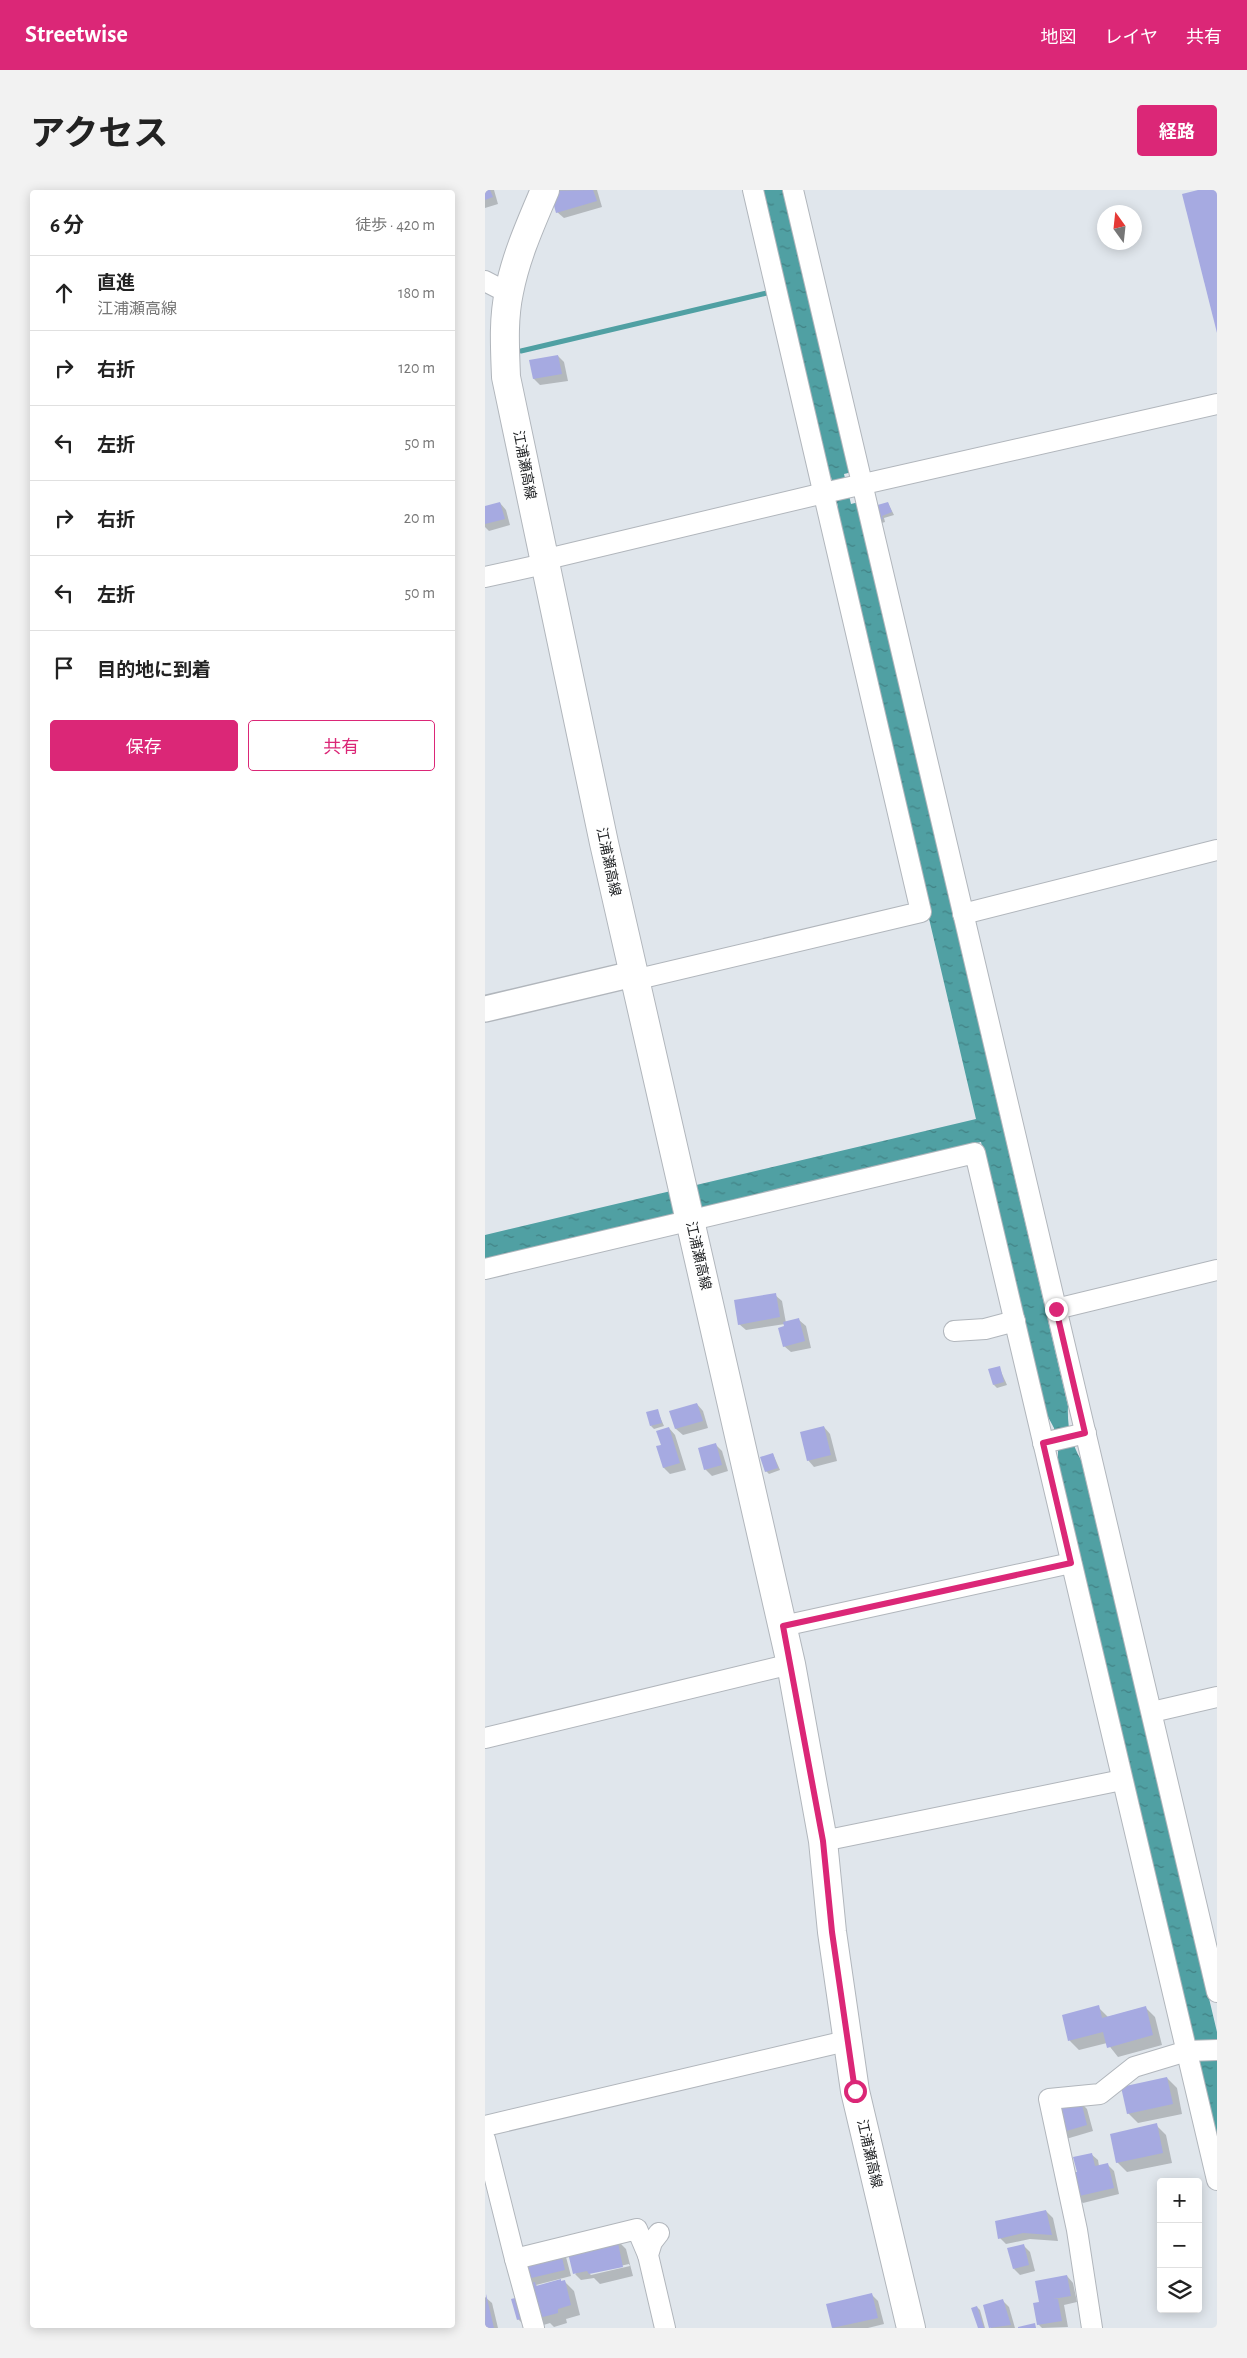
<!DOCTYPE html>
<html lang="ja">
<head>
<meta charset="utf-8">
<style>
  body { margin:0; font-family:"Alegreya Sans","Noto Sans JP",sans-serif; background:#f2f2f2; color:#222 }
  .controls { position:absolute; right:15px; bottom:15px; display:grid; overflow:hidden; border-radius:5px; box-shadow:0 2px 12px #0003 }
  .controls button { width:45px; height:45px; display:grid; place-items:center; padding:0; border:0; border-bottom:1px solid #e0e0e0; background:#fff; color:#222; font:25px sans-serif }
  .compass { position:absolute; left:612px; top:15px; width:45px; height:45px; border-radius:50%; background:#fff; box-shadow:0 2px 12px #0003; rotate:345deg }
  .stop { position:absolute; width:15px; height:15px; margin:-11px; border:4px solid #db2777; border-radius:50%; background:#fff }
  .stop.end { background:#db2777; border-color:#fff; box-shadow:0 1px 5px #0008 }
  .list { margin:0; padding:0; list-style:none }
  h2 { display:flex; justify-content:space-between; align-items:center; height:65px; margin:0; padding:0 20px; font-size:21px }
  h2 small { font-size:16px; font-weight:400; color:#767676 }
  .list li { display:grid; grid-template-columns:32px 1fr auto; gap:15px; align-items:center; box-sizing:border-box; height:75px; padding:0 20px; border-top:1px solid #e0e0e0 }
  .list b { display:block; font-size:19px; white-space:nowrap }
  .list p { margin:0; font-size:16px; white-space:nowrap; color:#767676 }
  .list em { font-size:16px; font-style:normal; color:#767676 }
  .actions { display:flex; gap:10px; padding:15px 20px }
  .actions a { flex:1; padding:11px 0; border:1px solid #db2777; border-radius:5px; text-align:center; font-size:18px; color:#db2777 }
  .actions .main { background:#db2777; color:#fff }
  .icon { flex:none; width:28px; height:28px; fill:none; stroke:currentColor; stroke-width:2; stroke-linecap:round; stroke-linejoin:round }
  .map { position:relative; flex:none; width:732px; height:2138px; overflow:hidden; border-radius:5px }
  header { display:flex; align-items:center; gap:30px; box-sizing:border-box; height:70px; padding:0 25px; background:#db2777; color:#fff }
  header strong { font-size:24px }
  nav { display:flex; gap:28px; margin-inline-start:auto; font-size:18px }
  .intro { display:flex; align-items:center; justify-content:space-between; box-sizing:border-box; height:120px; padding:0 30px }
  h1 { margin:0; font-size:35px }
  .button { padding:12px 22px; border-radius:5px; background:#db2777; color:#fff; font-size:18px; font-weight:700 }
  main { display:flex; gap:30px; padding:0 30px }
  aside { flex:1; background:#fff; border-radius:5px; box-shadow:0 2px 12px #0003 }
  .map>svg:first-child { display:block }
</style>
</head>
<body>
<header>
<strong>Streetwise</strong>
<nav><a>地図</a><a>レイヤ</a><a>共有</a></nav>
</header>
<div class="intro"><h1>アクセス</h1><a class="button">経路</a></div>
<main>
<aside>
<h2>6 分<small>徒歩 · 420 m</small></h2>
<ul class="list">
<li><svg class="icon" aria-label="ahead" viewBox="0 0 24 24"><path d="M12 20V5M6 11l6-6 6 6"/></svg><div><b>直進</b><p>江浦瀬高線</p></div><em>180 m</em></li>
<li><svg class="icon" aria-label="right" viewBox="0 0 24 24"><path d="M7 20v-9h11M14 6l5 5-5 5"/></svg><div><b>右折</b></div><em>120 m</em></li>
<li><svg class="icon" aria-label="left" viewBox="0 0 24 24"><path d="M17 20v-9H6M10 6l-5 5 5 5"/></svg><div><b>左折</b></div><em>50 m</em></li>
<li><svg class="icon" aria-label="right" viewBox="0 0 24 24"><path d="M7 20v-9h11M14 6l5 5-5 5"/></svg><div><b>右折</b></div><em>20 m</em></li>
<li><svg class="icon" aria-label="left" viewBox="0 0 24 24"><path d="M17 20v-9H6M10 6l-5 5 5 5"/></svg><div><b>左折</b></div><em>50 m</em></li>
<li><svg class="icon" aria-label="arrive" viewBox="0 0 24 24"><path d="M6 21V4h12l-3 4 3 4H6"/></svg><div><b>目的地に到着</b></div></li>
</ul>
<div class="actions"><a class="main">保存</a><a>共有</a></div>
</aside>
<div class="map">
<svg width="732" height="2138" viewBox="0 0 732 2138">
  <defs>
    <pattern id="water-ripples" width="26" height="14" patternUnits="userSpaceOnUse" patternTransform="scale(1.25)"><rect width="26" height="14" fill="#50a0a3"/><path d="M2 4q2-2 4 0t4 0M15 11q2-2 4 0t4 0" fill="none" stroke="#428285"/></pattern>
  </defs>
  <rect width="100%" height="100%" fill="#e0e6ec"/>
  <path fill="url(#water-ripples)" d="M275 0H299L367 282 359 284 366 314 374 312 373 318 583 1216C582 1237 586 1252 596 1270L732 1842V1948L573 1277V1257L569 1238 561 1223 496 952 0 1070V1045L491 929 348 319 353 317 346 287 341 288Z"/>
  <g fill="#0003" fill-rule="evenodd">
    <path d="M0 0H9L13 14 0 18Z"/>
    <path d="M71 0H112L117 17 79 28 72 22Z"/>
    <path d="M73 166 79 172 83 191 55 195 49 189 46 171Z"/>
    <path d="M15 313 21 320 25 335 4 341 0 337V317Z"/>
    <path d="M403 313 409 325 399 328 400 332 390 335Z"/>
    <path d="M290 1105 297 1111 301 1133 314 1130 321 1136 326 1158 306 1162 299 1156 300 1134 261 1140 254 1134Z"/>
    <path d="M514 1177 522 1195 512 1198 509 1195Z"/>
    <path d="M212 1214 218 1221 223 1238 198 1245 191 1239 186 1222Z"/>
    <path d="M172 1220 179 1236 169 1239 166 1236Z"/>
    <path d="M339 1237 345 1244 352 1271 329 1277 323 1270Z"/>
    <path d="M184 1238 190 1245 201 1280 185 1284 179 1278 173 1257 177 1255Z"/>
    <path d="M231 1255 237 1261 243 1281 227 1286 220 1279Z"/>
    <path d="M288 1264 295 1280 284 1284 281 1281Z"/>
    <path d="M613 1817 623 1827 660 1817 670 1827 677 1855 633 1867 622 1853 594 1860 585 1851 578 1826Z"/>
    <path d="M682 1888 692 1898 697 1924 653 1933 643 1923Z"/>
    <path d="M595 1912 602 1919 608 1941 571 1952Z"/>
    <path d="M671 1935 681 1945 687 1973 642 1982 632 1972Z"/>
    <path d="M606 1964 613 1970 614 1976 622 1974 629 1981 634 2004 598 2013 591 2007 593 1984Z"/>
    <path d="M561 2021 568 2028 573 2051 545 2049 521 2054 515 2048Z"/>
    <path d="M131 2049 141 2059 148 2086 115 2094 109 2088 96 2090 90 2084ZM144 2074 145 2076 106 2085 104 2083Z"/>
    <path d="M539 2056 545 2062 550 2081 535 2085 529 2079Z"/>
    <path d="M75 2061 81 2067 86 2086 51 2095 55 2098 79 2091 89 2101 95 2125 81 2129 82 2133 69 2137 65 2133 49 2138H38L41 2137 33 2129 49 2094 44 2089Z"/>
    <path d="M582 2086 588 2093 592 2112 579 2115 583 2137 557 2138 553 2134 556 2113Z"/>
    <path d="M386 2104 393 2111 399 2134 383 2138H348L343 2115Z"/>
    <path d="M0 2107 7 2113 13 2138H0Z"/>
    <path d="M517 2110 524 2117 530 2138H506L499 2116Z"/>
    <path d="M492 2117 495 2120 500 2138H494Z"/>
  </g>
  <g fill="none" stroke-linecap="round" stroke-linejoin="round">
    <path stroke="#50a0a3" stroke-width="5" d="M36 161 286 102"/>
  </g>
  <g fill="#a6aae1">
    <path d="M0 0H5L8 7 0 10Z"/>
    <path d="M108 0 112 11 71 23 65 1Z"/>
    <path d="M713 0H732V143L697 4Z"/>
    <path d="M73 165 77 184 48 189 44 170Z"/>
    <path d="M15 312 20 329 0 334V316Z"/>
    <path d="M403 312 407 322 397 326 398 329 386 333 382 318Z"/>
    <path d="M291 1103 295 1127 253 1135 249 1110Z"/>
    <path d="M314 1128 320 1151 298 1157 293 1138 299 1136 298 1132Z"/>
    <path d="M515 1176 519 1192 508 1195 503 1179Z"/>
    <path d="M212 1213 218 1231 190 1239 184 1221Z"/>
    <path d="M173 1219 177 1233 165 1236 161 1222Z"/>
    <path d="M339 1236 346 1265 322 1271 315 1242Z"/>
    <path d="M184 1237 195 1273 178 1278 171 1256 176 1255 171 1241Z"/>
    <path d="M231 1253 237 1275 219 1280 213 1258Z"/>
    <path d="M288 1263 293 1278 280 1282 275 1267Z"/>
    <path d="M614 1815 617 1828 661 1816 668 1845 622 1858 618 1842 583 1851 577 1825Z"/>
    <path d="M682 1887 688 1914 642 1924 636 1897Z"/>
    <path d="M596 1911 602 1935 564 1946 557 1922Z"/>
    <path d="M672 1933 678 1963 631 1973 625 1944Z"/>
    <path d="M607 1963 610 1976 623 1973 629 1998 590 2007 584 1982H592L588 1967Z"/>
    <path d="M561 2020 567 2045 538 2043 513 2049 510 2031Z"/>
    <path d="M132 2048 138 2077 104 2084 102 2081 88 2084 82 2059Z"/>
    <path d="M539 2054 544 2075 528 2079 522 2058Z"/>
    <path d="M75 2059 80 2080 42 2089 37 2069Z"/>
    <path d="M582 2085 586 2106 568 2109H573L577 2131 552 2135 548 2113 554 2112 550 2091Z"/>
    <path d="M76 2089V2091L80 2090 86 2115 73 2119V2123L58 2127H53L52 2124 32 2130 26 2109 34 2107 35 2096 50 2092 51 2096Z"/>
    <path d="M387 2103 393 2128 347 2138 341 2114Z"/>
    <path d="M1 2104 9 2138H0Z"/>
    <path d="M518 2109 526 2135 504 2138 498 2115Z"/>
    <path d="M492 2116 499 2138H493L486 2118Z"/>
    <path d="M550 2133 551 2138H533V2137Z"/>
  </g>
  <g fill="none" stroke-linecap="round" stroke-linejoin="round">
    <g stroke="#b1b6bc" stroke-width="22">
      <g id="minor">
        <path d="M308 0 732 1802"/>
        <path d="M0 91 23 103"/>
        <path d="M58 370 339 303 732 214"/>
        <path d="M0 387 59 374"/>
        <path d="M478 724 732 660"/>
        <path d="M149 790 436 722 268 0"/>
        <path d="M0 1079 490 963 732 1990"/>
        <path d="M571 1119 732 1080"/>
        <path d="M469 1141 500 1139 530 1131"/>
        <path d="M558 1253 601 1243"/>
        <path d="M298 1436 586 1373"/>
        <path d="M667 1522 732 1507"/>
        <path d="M0 1548 306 1474"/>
        <path d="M338 1651 637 1590"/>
        <path d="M0 1936 361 1851"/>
        <path d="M0 1949 30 2069 152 2039 163 2065"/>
        <path d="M174 2043 167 2052 163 2065 180 2138"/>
        <path d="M30 2069 49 2138"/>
        <path d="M607 2138 592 2040 564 1909 615 1904 649 1877 702 1861 732 1860"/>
      </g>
    </g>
    <g stroke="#b1b6bc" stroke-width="28">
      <path id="tertiary" d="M0 819 148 784"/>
    </g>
    <g stroke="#b1b6bc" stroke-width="30">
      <path id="secondary" d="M60 0C46 33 31 66 24 102 18 130 20 159 21 187L119 653 306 1474 338 1651 347 1742 370 1901 426 2138"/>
    </g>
    <use href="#minor" stroke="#fff" stroke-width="20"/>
    <use href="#tertiary" stroke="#fff" stroke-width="25"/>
    <use href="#secondary" stroke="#fff" stroke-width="28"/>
  </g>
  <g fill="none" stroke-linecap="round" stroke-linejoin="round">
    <path stroke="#db2777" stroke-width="6" d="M370 1901 347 1742 338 1651 298 1436 586 1373 558 1253 600 1243 571 1119"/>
  </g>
  <g text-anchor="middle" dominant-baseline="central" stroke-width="5" stroke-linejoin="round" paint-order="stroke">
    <g font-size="14" fill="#222426" stroke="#fff">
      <text transform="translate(39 275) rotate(79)">江浦瀬高線</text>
      <text transform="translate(123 672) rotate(78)">江浦瀬高線</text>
      <text transform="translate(213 1066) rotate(77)">江浦瀬高線</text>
      <text transform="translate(384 1964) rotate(77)">江浦瀬高線</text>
    </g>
  </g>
</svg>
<div class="controls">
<button>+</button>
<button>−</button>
<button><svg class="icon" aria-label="layers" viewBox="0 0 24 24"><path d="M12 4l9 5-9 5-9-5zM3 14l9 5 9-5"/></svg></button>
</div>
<svg class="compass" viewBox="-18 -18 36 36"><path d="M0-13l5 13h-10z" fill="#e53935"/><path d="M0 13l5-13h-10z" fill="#767676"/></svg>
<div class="stop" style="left:370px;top:1901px"></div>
<div class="stop end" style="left:571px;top:1119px"></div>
</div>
</main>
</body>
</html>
